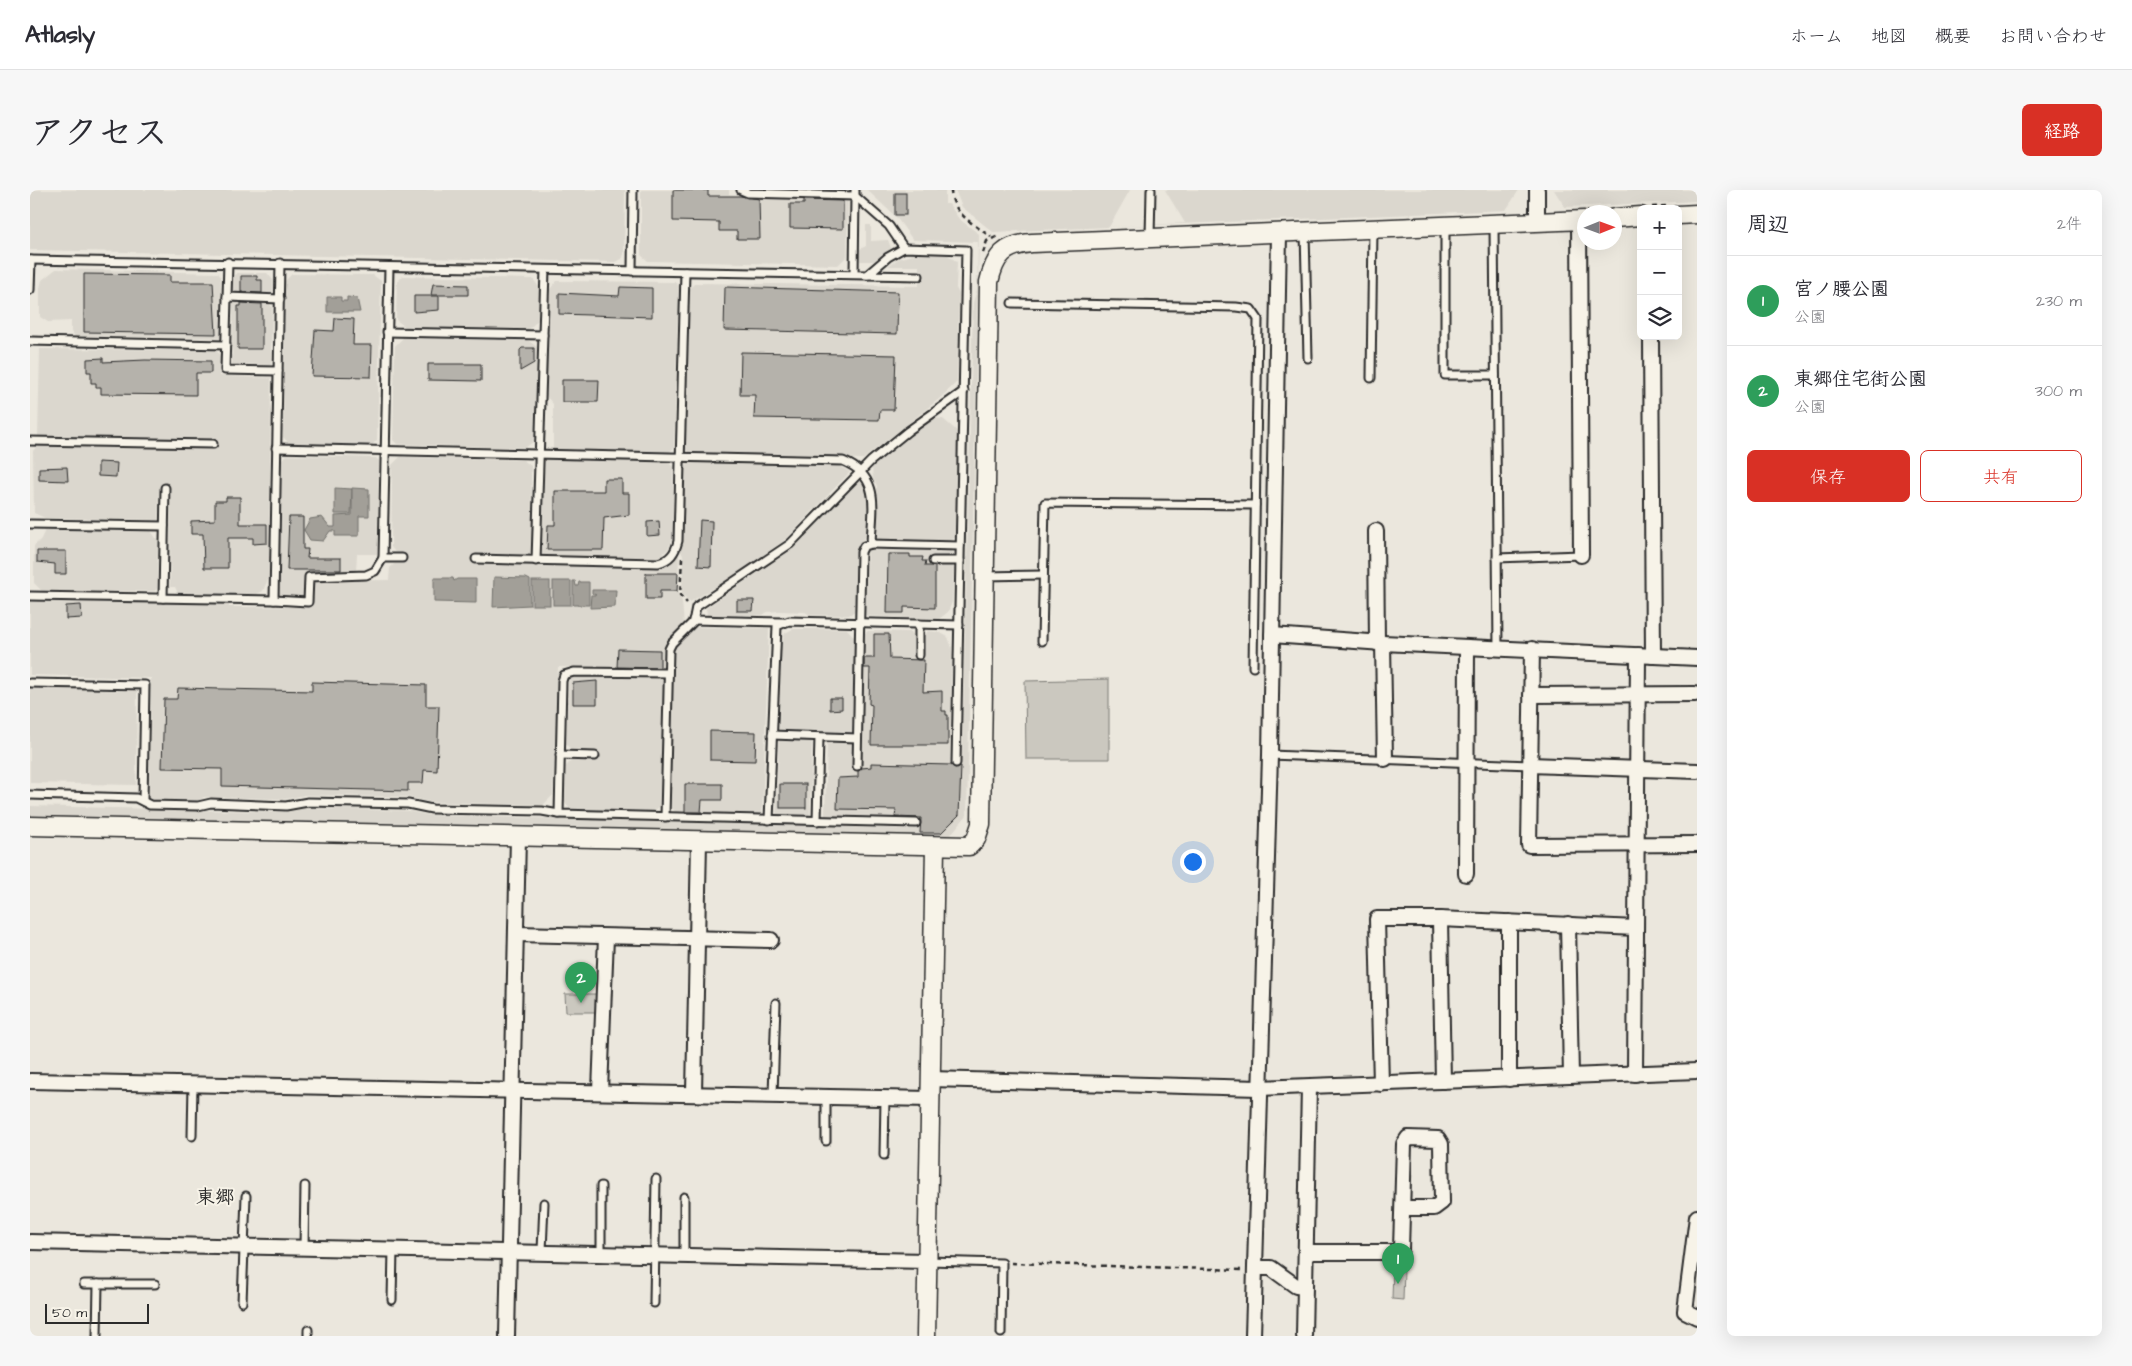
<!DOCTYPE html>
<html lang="ja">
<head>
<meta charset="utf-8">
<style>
  body { margin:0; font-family:"Architects Daughter","Klee One",sans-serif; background:#f7f7f7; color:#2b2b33 }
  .controls { position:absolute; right:15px; top:15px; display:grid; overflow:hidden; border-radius:8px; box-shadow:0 5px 20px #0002 }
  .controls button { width:45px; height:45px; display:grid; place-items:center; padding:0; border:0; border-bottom:1px solid #e1e1e2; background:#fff; color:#2b2b33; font:25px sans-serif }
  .compass { position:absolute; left:1547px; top:15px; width:45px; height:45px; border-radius:50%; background:#fff; box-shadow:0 5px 20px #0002; rotate:89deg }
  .scale { position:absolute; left:15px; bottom:12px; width:104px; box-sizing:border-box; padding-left:5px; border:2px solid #2b2b2b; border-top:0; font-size:14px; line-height:18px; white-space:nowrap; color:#2b2b2b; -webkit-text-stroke:4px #f7f3e8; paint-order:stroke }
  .you { position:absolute; left:1162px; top:671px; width:18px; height:18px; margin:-12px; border:4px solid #fff; border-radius:50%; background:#1a73e8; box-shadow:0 0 0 8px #1a73e833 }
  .badge { display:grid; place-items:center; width:32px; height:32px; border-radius:50%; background:#d93025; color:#fff; font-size:16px; font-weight:700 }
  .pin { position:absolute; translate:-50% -41px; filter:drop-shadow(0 1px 2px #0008) }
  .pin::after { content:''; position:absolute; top:26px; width:18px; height:15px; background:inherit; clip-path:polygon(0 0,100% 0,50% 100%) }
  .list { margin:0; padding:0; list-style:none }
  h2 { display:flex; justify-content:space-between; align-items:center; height:65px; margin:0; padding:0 20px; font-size:21px }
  h2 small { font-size:16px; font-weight:400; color:#7c7c81 }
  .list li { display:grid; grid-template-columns:32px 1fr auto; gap:15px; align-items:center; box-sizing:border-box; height:90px; padding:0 20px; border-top:1px solid #e1e1e2 }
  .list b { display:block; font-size:19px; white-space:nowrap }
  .list p { margin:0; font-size:16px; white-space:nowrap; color:#7c7c81 }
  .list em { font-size:16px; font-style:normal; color:#7c7c81 }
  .actions { display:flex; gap:10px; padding:15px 20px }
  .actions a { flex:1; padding:11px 0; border:1px solid #d93025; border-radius:8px; text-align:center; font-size:18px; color:#d93025 }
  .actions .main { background:#d93025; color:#fff }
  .icon { flex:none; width:28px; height:28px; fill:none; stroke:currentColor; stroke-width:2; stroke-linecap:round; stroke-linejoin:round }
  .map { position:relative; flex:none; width:1667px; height:1146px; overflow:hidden; border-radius:8px }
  header { display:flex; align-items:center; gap:30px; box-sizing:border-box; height:70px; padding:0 25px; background:#fff; border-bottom:1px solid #e1e1e2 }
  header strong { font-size:24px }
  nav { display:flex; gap:28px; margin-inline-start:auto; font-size:18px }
  .intro { display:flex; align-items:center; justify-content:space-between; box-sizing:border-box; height:120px; padding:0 30px }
  h1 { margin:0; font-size:35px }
  .button { padding:12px 22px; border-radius:8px; background:#d93025; color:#fff; font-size:18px; font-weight:700 }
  main { display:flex; gap:30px; padding:0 30px }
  aside { flex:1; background:#fff; border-radius:8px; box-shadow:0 5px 20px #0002 }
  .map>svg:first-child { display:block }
</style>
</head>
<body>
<header>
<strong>Atlasly</strong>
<nav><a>ホーム</a><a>地図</a><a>概要</a><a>お問い合わせ</a></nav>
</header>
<div class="intro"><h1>アクセス</h1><a class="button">経路</a></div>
<main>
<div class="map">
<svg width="1667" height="1146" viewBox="0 0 1667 1146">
  <rect width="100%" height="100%" fill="#ebe7dd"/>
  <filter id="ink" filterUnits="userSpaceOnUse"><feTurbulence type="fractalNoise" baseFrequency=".02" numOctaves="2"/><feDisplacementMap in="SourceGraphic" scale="10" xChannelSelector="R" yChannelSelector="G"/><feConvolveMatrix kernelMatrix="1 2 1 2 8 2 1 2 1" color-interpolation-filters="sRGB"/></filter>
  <g filter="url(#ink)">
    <g fill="#dbd7ce">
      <path d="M0 0H595L594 64 592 69 585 72 0 60Z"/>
      <path d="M611 0H699V4L729 7 817 9 818 11 817 66 808 75 618 71 611 65Z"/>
      <path d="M837 0H915V14H919L929 29 949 44 937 625 916 650 0 630V616L257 622 277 618 378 621 398 625 888 639 889 631 795 628 797 552H822V575L831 576 834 444 838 441 881 442 886 448H892L898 441 909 442 918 447 922 458 920 573H932L943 113 947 99 948 52 883 50 866 27Z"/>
      <path d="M925 0H1100L1079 37 1155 33 1135 0H1489L1476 20 963 42 932 17Z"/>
      <path d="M1524 0H1667V11L1535 17Z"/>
      <path d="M836 35H841V51L858 50 861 58 844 71H830V59L836 56Z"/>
      <path d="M886 64 918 65 927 72 926 98 929 104 927 192 909 209 833 269 661 264 655 259 660 98 665 93 889 96V76H858L868 69Z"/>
      <path d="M26 79 188 83 191 87 190 148 45 146 41 142V131L18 132 10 127V98L12 90Z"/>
      <path d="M207 83H237L243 90V103H203V86Z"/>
      <path d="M262 84 343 85 351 91 347 250 342 255 259 253 253 247 255 91Z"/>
      <path d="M373 86 503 89 509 97 508 130 498 140 377 138 366 130 367 92Z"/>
      <path d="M527 91 645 92 649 96 644 258 639 262 523 260V214L516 206V191L520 99Z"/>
      <path d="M203 113 239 114 242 117 241 175 202 174Z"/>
      <path d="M374 147 496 149 507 157 504 251 495 258 367 254 363 250 365 156Z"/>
      <path d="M10 159 186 160 190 165V186L241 188 239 387 233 401 227 404 148 403 145 397H140L141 299 129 298 128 330 15 328 4 323 3 261 8 255 183 258V250L8 247Z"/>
      <path d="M903 228 913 229 927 241 925 347 920 352 848 350 846 345 847 296 843 288 842 277Z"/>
      <path d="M257 265 346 268 349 271 347 364H327L326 382 275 383 274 408H249L251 270Z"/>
      <path d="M370 267 493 270 501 276 503 367 446 365V374L630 377 639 375 649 365 648 406 652 411 654 435 636 451 635 479 528 477 523 605 513 615 399 612 378 607 275 605 256 609 174 607 168 611 119 610 121 488 0 485V410L199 414V417H282L283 391 359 390 360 378 364 374H372V363L365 362 361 357 362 275Z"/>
      <path d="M515 269 638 272 643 277V348L638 359 627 369 510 367Z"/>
      <path d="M659 272 808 276 820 282 756 349 703 386 660 412 652 404 653 366 650 359 653 355 654 277Z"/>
      <path d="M829 290 837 298V344L827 357 825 421 819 425H780L775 422 749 421 737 422 733 425H677L676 418 763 359Z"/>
      <path d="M15 340 121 341 128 351 127 398 125 401H12L4 393V356L11 349Z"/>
      <path d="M838 359H919L924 364 921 368 924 379 922 412 918 422 909 429 837 426 835 423Z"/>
      <path d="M666 437 739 438 732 626 646 623 639 614 644 455Z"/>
      <path d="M763 439H817L825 448 822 544 749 542 751 455 755 443Z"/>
      <path d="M545 486 629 487 635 493 631 615 624 621 542 620 535 613 536 576 542 570H564V562L542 561 536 554 539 491Z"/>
      <path d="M0 498 107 501 106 595 0 593Z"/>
      <path d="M749 550H782L780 626H746Z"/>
    </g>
    <g fill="#cbc8bf" stroke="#7b7a75">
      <path d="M1079 489V569H996L995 491Z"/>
      <path d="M535 804H566V822H536Z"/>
      <path d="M1363 1078 1374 1079 1373 1110 1362 1109Z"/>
    </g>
    <g fill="#a29f98" stroke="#72716c">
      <path d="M297 107H311V111H317V107L327 108 330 122H297Z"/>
      <path d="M305 298 322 299 321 324H305Z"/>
      <path d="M322 298 339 299V326H329V346H305V341H300L293 351 280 350 274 340 280 329 292 327 300 337H305V326L322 325Z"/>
      <path d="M464 387 496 388 500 390V415L463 417Z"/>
      <path d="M404 388H423L424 391 427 389H446V413L404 412Z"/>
      <rect x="502" y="391" width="18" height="24"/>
      <rect x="523" y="391" width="18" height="24"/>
      <path d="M543 391H545L546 396H548L549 392H559V415H543Z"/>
      <path d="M562 400H586L585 417 560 418 561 405H566L562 403Z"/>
    </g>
    <g fill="#b5b2ab" stroke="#2b2b2b">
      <path d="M643 0H678V6H710L729 9 730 49H707V41H689V32L643 31Z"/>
      <rect x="865" y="3" width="11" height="22"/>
      <path d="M774 10 813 11V39L760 38V14H774Z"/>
      <path d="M54 84 140 85V92H183L186 144 54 142Z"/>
      <path d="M211 86H227V90H232V103L211 102Z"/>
      <path d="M403 94 438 95V105H401Z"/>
      <path d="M590 97 622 98V127L529 124V103L589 106Z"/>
      <path d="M695 97 868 102 867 144 694 140Z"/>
      <path d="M384 106H409V120L384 122Z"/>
      <path d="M211 113 232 114V159H208V116H211Z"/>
      <path d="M305 128 324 129 323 155H342L341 187 282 186 285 140 304 141Z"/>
      <path d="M492 158H504V173L490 181V160Z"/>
      <path d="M711 162 866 165 864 220H850L849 230 724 228 725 205H710Z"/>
      <path d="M73 168V172L115 170 181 171V183H166V205L71 204V197H66V193H61V182H57V169Z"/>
      <path d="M398 174H451V191L398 190Z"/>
      <path d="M532 190H569L568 212H532Z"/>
      <path d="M68 272 87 273 86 287 68 286Z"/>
      <path d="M37 277 38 291 9 290V278Z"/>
      <path d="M574 289H592V303H599V325L574 328 573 360H517L518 335H525V301H574Z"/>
      <path d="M196 307H210V334H237V353L223 354V348H198V378H174L173 344H161V331L185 330V311H196Z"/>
      <path d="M259 327H273V359H278L277 368H311V380H257Z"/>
      <path d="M670 330 682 331 681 377 668 376Z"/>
      <path d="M629 331 630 345 617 346V332Z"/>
      <path d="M7 361H36V384H25V374L7 372Z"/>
      <path d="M858 364H880V367H893L892 371H896L895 376H905V418L874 417V423H857Z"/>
      <path d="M616 383H648L647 401H630V409H616Z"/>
      <path d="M707 410H724L723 421H707Z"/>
      <path d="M51 415 52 428 36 429V416Z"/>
      <path d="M844 444H859L860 469 894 470 893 502 912 501V521H916V525H918V555H841L842 515 839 514 840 478H834V468H844Z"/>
      <path d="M588 459 630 460V478L587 477Z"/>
      <path d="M567 491V514H543V493Z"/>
      <path d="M282 492 396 495V516H409L407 581 394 580 393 593H378V601L192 596V579L132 578 134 509H147L148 498 282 501Z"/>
      <path d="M800 508H812V519L800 520Z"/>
      <path d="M680 541 726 542 725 571 680 570Z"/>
      <path d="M841 573 921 575 925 578 931 576 929 625 911 643H890L891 628 865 627 866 620 807 619 808 588 828 587V581L832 578 841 577Z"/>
      <path d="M655 594H692V610H672L671 622H655Z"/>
      <rect x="750" y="594" width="26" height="24"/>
    </g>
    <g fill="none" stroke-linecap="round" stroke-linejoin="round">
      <g stroke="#2b2b2b" stroke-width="11">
        <g id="service">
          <path d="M711 0 718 3 825 6 824 84"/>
          <path d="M825 0V6L859 36 874 58"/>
          <path d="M1415 35V185H1465"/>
          <path d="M1464 35 1468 458"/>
          <path d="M1275 42 1278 168"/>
          <path d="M1120 47 1121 0"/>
          <path d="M0 70 837 85 858 67 874 58 936 60 926 573"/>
          <path d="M198 72 195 180 248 181"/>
          <path d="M602 81 603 0"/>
          <path d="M837 85 889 86"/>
          <path d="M0 100 1 70"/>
          <path d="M197 107 250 109"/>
          <path d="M982 113 1206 117 1221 119 1228 129 1223 477"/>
          <path d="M357 142 513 145"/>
          <path d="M0 151 196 155"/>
          <path d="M1341 188 1343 39"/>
          <path d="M0 251 183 254"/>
          <path d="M246 258 813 271C852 287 842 319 841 354L834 356 831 362 827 576"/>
          <path d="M0 334 134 336"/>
          <path d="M841 354 930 356"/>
          <path d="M353 368H372"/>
          <path d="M1467 368 1551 365"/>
          <path d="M446 369 628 373C640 370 645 363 648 351L655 82"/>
          <path d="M506 371 515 80"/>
          <path d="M903 371H930"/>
          <path d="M956 386 1013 385"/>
          <path d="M0 406 244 410 250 73"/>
          <path d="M133 408 135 298"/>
          <path d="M244 410 278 412 279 387 336 385 345 381 353 368 359 77"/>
          <path d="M663 430 753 432"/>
          <path d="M1012 451 1015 313 1225 315"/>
          <path d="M889 465V434"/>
          <path d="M0 493 115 495 113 611"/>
          <path d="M742 545 827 548"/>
          <path d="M530 565 565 566"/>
          <path d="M1240 565 1500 575"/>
          <path d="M0 605 106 608 120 615 168 616 181 613 256 616 278 612 378 614 402 619 512 621 529 624 886 633"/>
          <path d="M529 624 532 491 534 485 544 482 638 483"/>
          <path d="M635 627 639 459 642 453 663 432 666 417 760 354 841 271 878 241 934 201"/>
          <path d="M739 630 747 436 759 431 929 435"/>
          <path d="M787 631 789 547"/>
          <path d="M743 905 746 813"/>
          <path d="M162 946 163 894"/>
          <path d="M796 951V907"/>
          <path d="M854 965 855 908"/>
          <path d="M274 1057 275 996"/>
          <path d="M512 1061 514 1013"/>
          <path d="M571 1062V996"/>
          <path d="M654 1064V1007"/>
          <path d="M898 1071 972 1073 971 1143"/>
          <path d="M54 1094H125"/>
          <path d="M362 1110 363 1059"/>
          <path d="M212 1112 216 1006"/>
          <path d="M624 1113 626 989"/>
          <path d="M67 1146 68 1094"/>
          <path d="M278 1146V1140"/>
        </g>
      </g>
      <g stroke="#2b2b2b" stroke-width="18">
        <g id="minor">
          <path d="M1507 30V0"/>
          <path d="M1549 30 1551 365"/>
          <path d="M1621 146 1623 466"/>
          <path d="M1346 341 1347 453"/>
          <path d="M1242 445 1353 453 1667 468"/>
          <path d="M1353 453 1355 569"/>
          <path d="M1502 459 1499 655 1667 654"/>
          <path d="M1501 505 1665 504"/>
          <path d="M1500 575 1667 581"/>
          <path d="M1436 684 1437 458"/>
          <path d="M1410 729 1413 891"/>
          <path d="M1479 732V889"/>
          <path d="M1538 734 1541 886"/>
          <path d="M486 744 741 750"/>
          <path d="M1605 884 1608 465"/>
          <path d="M900 889 1229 898 1667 881"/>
          <path d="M0 891 900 909"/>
          <path d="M1351 894 1347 729H1410L1606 738"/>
          <path d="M570 901 576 747"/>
          <path d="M664 903 669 651"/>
          <path d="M1667 1027 1655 1121 1667 1127"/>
          <path d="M0 1052 897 1071"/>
          <path d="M1276 1062H1369L1371 1059 1374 954 1378 948 1408 949 1411 954 1412 1012 1404 1018H1373"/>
          <path d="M1225 1078H1241L1266 1096 1275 1097"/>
          <path d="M477 1146 488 647"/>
          <path d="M1223 1146 1240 565 1249 43"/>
          <path d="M1274 1146 1279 897"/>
        </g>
      </g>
      <g stroke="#2b2b2b" stroke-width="21">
        <g id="tertiary">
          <path d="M1648 25 1667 24"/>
          <path d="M1584 28 1611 26"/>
          <path d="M0 636 939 656 946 649 951 634 959 92C965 65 975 55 1002 53L1554 30"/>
          <path d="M896 1146 905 657"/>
        </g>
      </g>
      <g stroke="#2b2b2b" stroke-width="2.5" stroke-dasharray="5 4" stroke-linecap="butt">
        <path d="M921 0C921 23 945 35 961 47"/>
        <path d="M1622 17 1636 16"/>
        <path d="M953 63 957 51 969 46"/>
        <path d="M652 368 650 405 657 413"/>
        <path d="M981 1073 1213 1080"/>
      </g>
      <use href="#service" stroke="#f7f3e8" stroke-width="7"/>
      <use href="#minor" stroke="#f7f3e8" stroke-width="14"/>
      <use href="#tertiary" stroke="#f7f3e8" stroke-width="18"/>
    </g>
  </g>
  <g text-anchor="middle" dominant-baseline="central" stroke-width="4" stroke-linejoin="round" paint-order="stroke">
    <g font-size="19" font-weight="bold" fill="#2b2b2b" stroke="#f7f3e8">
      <text x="185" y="1007">東郷</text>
    </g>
  </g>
</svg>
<div class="controls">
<button>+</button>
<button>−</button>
<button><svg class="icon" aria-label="layers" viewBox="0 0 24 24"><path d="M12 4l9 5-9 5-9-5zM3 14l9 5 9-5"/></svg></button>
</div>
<svg class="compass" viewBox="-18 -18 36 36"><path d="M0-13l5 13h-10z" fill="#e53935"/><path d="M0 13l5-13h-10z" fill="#7c7c81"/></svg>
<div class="scale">50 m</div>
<div class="you"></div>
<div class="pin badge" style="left:1368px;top:1094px;background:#2e9e5b">1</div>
<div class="pin badge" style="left:551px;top:813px;background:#2e9e5b">2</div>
</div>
<aside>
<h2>周辺<small>2件</small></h2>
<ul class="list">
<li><span class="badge" style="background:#2e9e5b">1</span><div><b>宮ノ腰公園</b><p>公園</p></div><em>230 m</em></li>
<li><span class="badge" style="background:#2e9e5b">2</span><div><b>東郷住宅街公園</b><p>公園</p></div><em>300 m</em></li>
</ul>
<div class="actions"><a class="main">保存</a><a>共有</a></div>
</aside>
</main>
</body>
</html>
